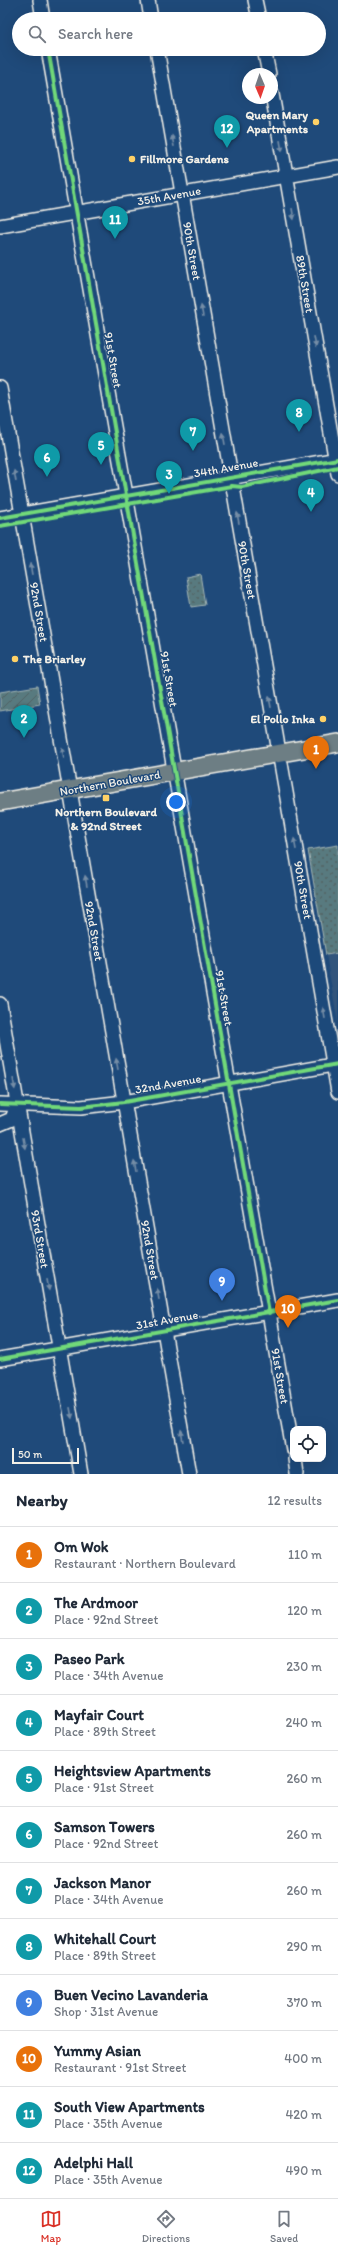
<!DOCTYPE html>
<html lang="en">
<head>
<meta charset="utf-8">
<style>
  body { margin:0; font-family:Itim,sans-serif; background:#f2f2f3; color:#1f2937 }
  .controls { position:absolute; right:12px; bottom:12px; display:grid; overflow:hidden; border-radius:8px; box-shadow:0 4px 16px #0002 }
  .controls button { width:36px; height:36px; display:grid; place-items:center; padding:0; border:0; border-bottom:1px solid #e0e1e3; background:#fff; color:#1f2937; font:20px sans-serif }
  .compass { position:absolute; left:242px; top:68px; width:36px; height:36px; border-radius:50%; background:#fff; box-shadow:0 4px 16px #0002; rotate:178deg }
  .scale { position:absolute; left:12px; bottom:10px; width:67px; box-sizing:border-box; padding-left:4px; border:2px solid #f4f1e8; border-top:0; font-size:11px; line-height:14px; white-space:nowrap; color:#f4f1e8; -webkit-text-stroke:3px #1f4a7a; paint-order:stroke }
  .you { position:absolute; left:176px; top:802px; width:14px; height:14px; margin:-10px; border:3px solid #fff; border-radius:50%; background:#1a73e8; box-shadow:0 0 0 6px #1a73e833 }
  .badge { display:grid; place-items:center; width:26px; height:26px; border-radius:50%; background:#d93025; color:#fff; font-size:13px; font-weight:700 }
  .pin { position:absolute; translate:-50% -33px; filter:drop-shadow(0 1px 2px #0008) }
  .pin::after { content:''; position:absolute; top:21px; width:14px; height:12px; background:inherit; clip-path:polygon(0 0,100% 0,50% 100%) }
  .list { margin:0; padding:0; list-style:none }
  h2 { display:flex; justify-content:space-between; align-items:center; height:52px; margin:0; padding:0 16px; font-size:17px }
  h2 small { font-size:13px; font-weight:400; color:#747a83 }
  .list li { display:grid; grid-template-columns:26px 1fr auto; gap:12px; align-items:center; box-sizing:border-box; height:56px; padding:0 16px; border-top:1px solid #e0e1e3 }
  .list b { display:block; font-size:15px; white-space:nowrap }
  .list p { margin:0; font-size:13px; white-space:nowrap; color:#747a83 }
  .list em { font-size:13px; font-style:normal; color:#747a83 }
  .icon { flex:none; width:22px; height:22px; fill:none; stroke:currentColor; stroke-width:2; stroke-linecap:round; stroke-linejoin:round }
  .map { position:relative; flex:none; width:338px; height:1474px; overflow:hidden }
  .search { position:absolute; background:#fff; box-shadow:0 4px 16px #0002; left:12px; right:12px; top:12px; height:44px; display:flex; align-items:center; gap:10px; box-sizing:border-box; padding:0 14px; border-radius:22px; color:#747a83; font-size:15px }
  .sheet { height:724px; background:#fff }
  nav { display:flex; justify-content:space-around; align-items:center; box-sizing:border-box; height:56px; border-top:1px solid #e0e1e3; background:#fff; font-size:11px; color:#747a83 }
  nav a { display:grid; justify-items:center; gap:2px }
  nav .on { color:#d93025 }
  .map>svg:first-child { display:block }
</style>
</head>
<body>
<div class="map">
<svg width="338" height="1474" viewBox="0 0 338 1474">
  <defs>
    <pattern id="park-dots" width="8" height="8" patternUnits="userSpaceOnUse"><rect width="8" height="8" fill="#597a7f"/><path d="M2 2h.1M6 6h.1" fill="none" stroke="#516162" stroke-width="1.8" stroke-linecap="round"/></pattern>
    <pattern id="garden-furrows" width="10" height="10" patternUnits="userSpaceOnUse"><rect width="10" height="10" fill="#597a7f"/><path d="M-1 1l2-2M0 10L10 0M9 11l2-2" fill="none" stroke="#516162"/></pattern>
  </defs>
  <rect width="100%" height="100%" fill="#1f4a7a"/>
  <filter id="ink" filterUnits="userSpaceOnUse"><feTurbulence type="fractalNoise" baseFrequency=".025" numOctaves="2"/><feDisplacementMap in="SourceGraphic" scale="8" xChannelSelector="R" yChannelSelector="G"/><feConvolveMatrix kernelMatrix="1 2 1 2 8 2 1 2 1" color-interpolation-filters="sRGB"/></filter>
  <g filter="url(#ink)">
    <path fill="#32557c" d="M338 953V1023L326 955Z"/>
    <g fill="url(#park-dots)" stroke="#a6b6b4">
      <path d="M200 574 205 605 191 607 186 577Z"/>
      <path d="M338 845V953L326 955 308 850Z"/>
    </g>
    <path fill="url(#garden-furrows)" stroke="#a6b6b4" d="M37 686 40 704 0 711V692Z"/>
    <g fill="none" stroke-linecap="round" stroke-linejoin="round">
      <g stroke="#f4f1e8" stroke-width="16">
        <g id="minor">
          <path d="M40 0 43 19"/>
          <path d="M148 0 151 19"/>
          <path d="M255 0 259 19"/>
          <path d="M48 49 293 1450"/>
          <path d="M157 49 338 1092"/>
          <path d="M264 49 269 74"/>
          <path d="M272 94 338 474"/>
          <path d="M0 226 338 167"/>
          <path d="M0 388 189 1474"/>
          <path d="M0 518 338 459"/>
          <path d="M0 1004 81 1474"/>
          <path d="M0 1104 81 1107 124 1102 338 1064"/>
          <path d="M0 1124 12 1119 17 1105"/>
          <path d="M0 1359 338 1300"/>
          <path d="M295 1459 297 1474"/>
        </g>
      </g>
      <g stroke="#f4f1e8" stroke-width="20">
        <path id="major" d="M0 802 338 743"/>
      </g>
      <use href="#minor" stroke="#1f4a7a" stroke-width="13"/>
      <use href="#major" stroke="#6d7e84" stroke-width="17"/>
      <g stroke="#1f4a7a" stroke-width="6">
        <g id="cycleway">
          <path d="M48 49 269 1313"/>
          <path d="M0 518 338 459"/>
          <path d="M0 526 232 486 242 487 338 467"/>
          <path d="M0 1104 81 1107 124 1102 338 1064"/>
          <path d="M0 1359 338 1300"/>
        </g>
      </g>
      <use href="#cycleway" stroke="#71d979" stroke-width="4"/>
    </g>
    <defs><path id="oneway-solid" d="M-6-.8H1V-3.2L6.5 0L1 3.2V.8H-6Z"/></defs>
    <g fill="#748da6">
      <use href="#oneway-solid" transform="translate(173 141) rotate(-100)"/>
      <use href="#oneway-solid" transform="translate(281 146) rotate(80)"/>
      <use href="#oneway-solid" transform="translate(293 214) rotate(80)"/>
      <use href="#oneway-solid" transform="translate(202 311) rotate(-100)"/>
      <use href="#oneway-solid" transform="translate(315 342) rotate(80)"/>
      <use href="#oneway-solid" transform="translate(224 439) rotate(-100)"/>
      <use href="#oneway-solid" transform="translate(15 476) rotate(-100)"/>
      <use href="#oneway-solid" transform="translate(238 518) rotate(-100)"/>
      <use href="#oneway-solid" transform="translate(31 569) rotate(-100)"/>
      <use href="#oneway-solid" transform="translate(270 702) rotate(-100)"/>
      <use href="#oneway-solid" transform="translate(63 753) rotate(-100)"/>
      <use href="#oneway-solid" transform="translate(295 844) rotate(-100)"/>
      <use href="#oneway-solid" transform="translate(86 881) rotate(-100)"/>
      <use href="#oneway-solid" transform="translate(324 1013) rotate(-100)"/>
      <use href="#oneway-solid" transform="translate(117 1064) rotate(-100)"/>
      <use href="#oneway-solid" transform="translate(14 1084) rotate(81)"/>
      <use href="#oneway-solid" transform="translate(24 1143) rotate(80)"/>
      <use href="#oneway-solid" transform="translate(135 1166) rotate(-100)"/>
      <use href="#oneway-solid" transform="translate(48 1285) rotate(80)"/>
      <use href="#oneway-solid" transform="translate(158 1294) rotate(-100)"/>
      <use href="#oneway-solid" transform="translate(71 1413) rotate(80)"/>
      <use href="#oneway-solid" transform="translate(182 1436) rotate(-100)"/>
    </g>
  </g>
  <g fill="#ffd166" stroke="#1f4a7a" stroke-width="1.5">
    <circle cx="316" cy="122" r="4"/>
    <circle cx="132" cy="159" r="4"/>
    <circle cx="15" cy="659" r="4"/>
    <circle cx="323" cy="719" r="4"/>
    <rect x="102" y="794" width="8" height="8" rx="2"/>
  </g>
  <g text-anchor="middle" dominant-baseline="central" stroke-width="3" stroke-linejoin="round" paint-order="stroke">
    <g font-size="12" font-weight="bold" fill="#f4f1e8" stroke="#1f4a7a" text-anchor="end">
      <text x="308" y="115">Queen Mary<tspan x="308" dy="14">Apartments</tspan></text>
      <text x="140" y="159" text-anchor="start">Fillmore Gardens</text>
      <text x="23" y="659" text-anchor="start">The Briarley</text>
      <text x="315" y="719">El Pollo Inka</text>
      <text x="106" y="812" text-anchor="middle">Northern Boulevard<tspan x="106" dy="14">&amp; 92nd Street</tspan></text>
    </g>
    <g font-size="12" fill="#f4f1e8" stroke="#1f4a7a">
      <text transform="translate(169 196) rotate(-10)">35th Avenue</text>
      <text transform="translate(192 251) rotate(80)">90th Street</text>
      <text transform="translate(305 284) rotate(80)">89th Street</text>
      <text transform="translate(113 360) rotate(80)">91st Street</text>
      <text transform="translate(226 468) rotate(-10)">34th Avenue</text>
      <text transform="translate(247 570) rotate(80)">90th Street</text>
      <text transform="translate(39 612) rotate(80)">92nd Street</text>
      <text transform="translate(169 679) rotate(80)">91st Street</text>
      <text transform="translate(110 783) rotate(-10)">Northern Boulevard</text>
      <text transform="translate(303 890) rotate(80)">90th Street</text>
      <text transform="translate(94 931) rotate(80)">92nd Street</text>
      <text transform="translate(224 998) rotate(80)">91st Street</text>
      <text transform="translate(168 1084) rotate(-10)">32nd Avenue</text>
      <text transform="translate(40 1239) rotate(80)">93rd Street</text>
      <text transform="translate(150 1250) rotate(80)">92nd Street</text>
      <text transform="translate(167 1320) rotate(-10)">31st Avenue</text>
      <text transform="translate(280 1376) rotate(80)">91st Street</text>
    </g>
  </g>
</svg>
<div class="controls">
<button><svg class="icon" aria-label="locate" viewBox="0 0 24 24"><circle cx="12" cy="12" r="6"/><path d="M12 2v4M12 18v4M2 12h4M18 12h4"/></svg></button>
</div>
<svg class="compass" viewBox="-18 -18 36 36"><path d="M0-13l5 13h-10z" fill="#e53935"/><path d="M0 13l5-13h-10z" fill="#747a83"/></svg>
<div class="scale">50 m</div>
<div class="you"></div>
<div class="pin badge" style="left:316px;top:769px;background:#e8710a">1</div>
<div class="pin badge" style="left:24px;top:738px;background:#0f9aa8">2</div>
<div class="pin badge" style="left:169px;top:494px;background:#0f9aa8">3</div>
<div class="pin badge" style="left:311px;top:512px;background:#0f9aa8">4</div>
<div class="pin badge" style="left:101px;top:465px;background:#0f9aa8">5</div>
<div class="pin badge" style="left:47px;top:477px;background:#0f9aa8">6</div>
<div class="pin badge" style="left:193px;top:451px;background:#0f9aa8">7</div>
<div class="pin badge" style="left:299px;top:432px;background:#0f9aa8">8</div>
<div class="pin badge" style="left:222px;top:1301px;background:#3f7fe0">9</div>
<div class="pin badge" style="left:288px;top:1328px;background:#e8710a">10</div>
<div class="pin badge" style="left:115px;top:239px;background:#0f9aa8">11</div>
<div class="pin badge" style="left:227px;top:148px;background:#0f9aa8">12</div>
<div class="search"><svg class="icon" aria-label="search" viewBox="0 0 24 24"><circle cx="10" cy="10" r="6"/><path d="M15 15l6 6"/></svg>Search here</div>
</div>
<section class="sheet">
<h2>Nearby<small>12 results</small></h2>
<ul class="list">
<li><span class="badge" style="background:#e8710a">1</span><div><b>Om Wok</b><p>Restaurant · Northern Boulevard</p></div><em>110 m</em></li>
<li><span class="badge" style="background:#0f9aa8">2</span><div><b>The Ardmoor</b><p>Place · 92nd Street</p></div><em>120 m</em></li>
<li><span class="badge" style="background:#0f9aa8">3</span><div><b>Paseo Park</b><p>Place · 34th Avenue</p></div><em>230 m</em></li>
<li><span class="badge" style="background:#0f9aa8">4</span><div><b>Mayfair Court</b><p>Place · 89th Street</p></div><em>240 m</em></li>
<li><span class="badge" style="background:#0f9aa8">5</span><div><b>Heightsview Apartments</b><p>Place · 91st Street</p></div><em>260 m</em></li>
<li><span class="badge" style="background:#0f9aa8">6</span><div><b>Samson Towers</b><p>Place · 92nd Street</p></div><em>260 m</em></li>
<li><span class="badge" style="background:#0f9aa8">7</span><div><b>Jackson Manor</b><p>Place · 34th Avenue</p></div><em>260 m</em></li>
<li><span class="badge" style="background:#0f9aa8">8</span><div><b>Whitehall Court</b><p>Place · 89th Street</p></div><em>290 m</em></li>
<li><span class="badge" style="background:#3f7fe0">9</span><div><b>Buen Vecino Lavanderia</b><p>Shop · 31st Avenue</p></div><em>370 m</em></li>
<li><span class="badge" style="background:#e8710a">10</span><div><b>Yummy Asian</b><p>Restaurant · 91st Street</p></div><em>400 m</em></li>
<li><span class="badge" style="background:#0f9aa8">11</span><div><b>South View Apartments</b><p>Place · 35th Avenue</p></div><em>420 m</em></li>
<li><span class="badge" style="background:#0f9aa8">12</span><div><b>Adelphi Hall</b><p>Place · 35th Avenue</p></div><em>490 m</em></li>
</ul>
</section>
<nav>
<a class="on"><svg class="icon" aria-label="map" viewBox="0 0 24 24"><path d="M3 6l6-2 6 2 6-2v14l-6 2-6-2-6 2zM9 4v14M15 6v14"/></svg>Map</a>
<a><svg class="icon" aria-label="directions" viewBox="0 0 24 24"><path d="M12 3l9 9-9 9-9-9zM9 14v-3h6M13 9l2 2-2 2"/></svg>Directions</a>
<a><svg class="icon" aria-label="saved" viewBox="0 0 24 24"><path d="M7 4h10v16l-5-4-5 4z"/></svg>Saved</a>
</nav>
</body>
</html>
